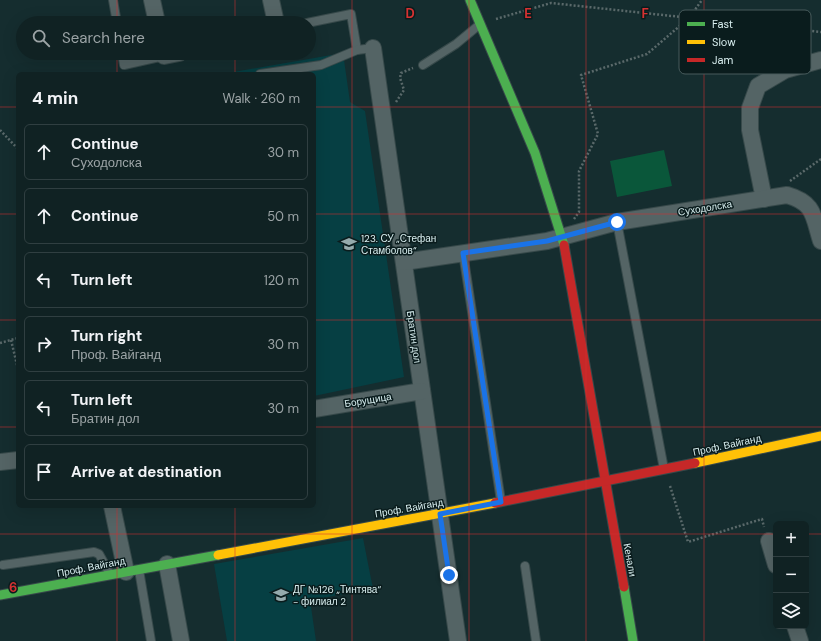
<!DOCTYPE html>
<html lang="en">
<head>
<meta charset="utf-8">
<style>
  body { margin:0; font-family:"DM Sans",sans-serif; background:#192a2b; color:#f1f3f6 }
  .controls { position:absolute; right:12px; bottom:12px; display:grid; overflow:hidden; border-radius:6px; box-shadow:0 4px 16px #0002 }
  .controls button { width:36px; height:36px; display:grid; place-items:center; padding:0; border:0; border-bottom:1px solid #303f41; background:#102223; color:#f1f3f6; font:20px sans-serif }
  .stop { position:absolute; width:12px; height:12px; margin:-9px; border:3px solid #1a73e8; border-radius:50%; background:#fff }
  .stop.end { background:#1a73e8; border-color:#fff; box-shadow:0 1px 4px #0008 }
  .list { margin:0; padding:0; list-style:none }
  h2 { display:flex; justify-content:space-between; align-items:center; height:52px; margin:0; padding:0 16px; font-size:17px }
  h2 small { font-size:13px; font-weight:400; color:#9ca4a6 }
  .list li { display:grid; grid-template-columns:26px 1fr auto; gap:12px; align-items:center; box-sizing:border-box; height:56px; margin:0 8px 8px; padding:0 8px; border:1px solid #303f41; border-radius:6px }
  .list b { display:block; font-size:15px; white-space:nowrap }
  .list p { margin:0; font-size:13px; white-space:nowrap; color:#9ca4a6 }
  .list em { font-size:13px; font-style:normal; color:#9ca4a6 }
  .icon { flex:none; width:22px; height:22px; fill:none; stroke:currentColor; stroke-width:2; stroke-linecap:round; stroke-linejoin:round }
  .map { position:relative; flex:none; width:821px; height:641px; overflow:hidden }
  .search { position:absolute; background:#102223; box-shadow:0 4px 16px #0002; left:16px; top:16px; width:300px; height:44px; display:flex; align-items:center; gap:10px; box-sizing:border-box; padding:0 14px; border-radius:22px; color:#9ca4a6; font-size:15px }
  .panel { position:absolute; background:#102223; box-shadow:0 4px 16px #0002; left:16px; top:72px; width:300px; height:436px; border-radius:6px }
  .map>svg:first-child { display:block }
</style>
</head>
<body>
<div class="map">
<svg width="821" height="641" viewBox="0 0 821 641">
  <rect width="100%" height="100%" fill="#152d2f"/>
  <g fill="#063f43">
    <path d="M343 53 350 102 365 111 404 377 314 396V74H222Z"/>
    <path d="M363 538 373 589 310 600 316 641H227L214 564Z"/>
  </g>
  <path fill="#0a573a" d="M664 150 672 186 617 197 610 161Z"/>
  <g fill="none" stroke-linecap="round" stroke-linejoin="round">
    <g stroke="#37494a" stroke-width="10">
      <g id="lane">
        <path d="M113 0 117 23"/>
        <path d="M307 23 351 14 357 50"/>
        <path d="M122 53 124 65 164 56"/>
        <path d="M423 65 456 44 479 25"/>
        <path d="M260 74 321 65 357 50 373 48"/>
        <path d="M617 222 664 469"/>
        <path d="M463 253 501 501"/>
        <path d="M3 565 94 552 99 554 110 574"/>
        <path d="M525 566 536 641"/>
        <path d="M139 570 151 641"/>
      </g>
    </g>
    <g stroke="#37494a" stroke-width="18">
      <g id="street">
        <path d="M152 0 157 23"/>
        <path d="M271 0 276 23"/>
        <path d="M373 48 458 641"/>
        <path d="M164 53V56L179 53"/>
        <path d="M764 199 750 130V108L758 86 785 70 821 60"/>
        <path d="M404 262 547 241 617 222 787 195C815 203 813 216 821 241"/>
        <path d="M314 409 422 391"/>
        <path d="M0 462 18 460"/>
        <path d="M112 506 126 572"/>
        <path d="M769 541 776 565"/>
        <path d="M167 564 181 641"/>
        <path d="M795 626 800 641"/>
      </g>
    </g>
    <g stroke="#37494a" stroke-width="11">
      <g id="fast">
        <path d="M470 0 535 153 564 245"/>
        <path d="M624 587 633 641"/>
        <path d="M0 595 218 555"/>
      </g>
    </g>
    <g stroke="#37494a" stroke-width="11">
      <g id="slow">
        <path d="M695 463 821 436"/>
        <path d="M218 555 495 503"/>
      </g>
    </g>
    <g stroke="#37494a" stroke-width="11">
      <g id="jam">
        <path d="M564 245 624 587"/>
        <path d="M495 503 695 463"/>
      </g>
    </g>
    <g stroke="#5a696a" stroke-width="2.5" stroke-dasharray="2 2" stroke-linecap="butt">
      <path d="M496 19 551 3 821 32"/>
      <path d="M396 102 404 90 400 78 401 73 413 68"/>
      <path d="M0 130 18 149"/>
      <path d="M790 181 821 159"/>
      <path d="M574 219 579 212V171L598 134 581 75 647 54 689 18 702 0"/>
      <path d="M11 340 18 369"/>
      <path d="M0 343 18 338"/>
      <path d="M670 486 688 542 762 519 764 527"/>
    </g>
    <use href="#lane" stroke="#546465" stroke-width="8"/>
    <use href="#street" stroke="#546465" stroke-width="16"/>
    <use href="#fast" stroke="#4caf50" stroke-width="9"/>
    <use href="#slow" stroke="#ffc107" stroke-width="9"/>
    <use href="#jam" stroke="#c62828" stroke-width="9"/>
  </g>
  <g fill="none" stroke-linecap="round" stroke-linejoin="round">
    <path stroke="#1a73e8" stroke-width="5" d="M449 575 440 514 501 502 463 253 547 241 617 222"/>
  </g>
  <path fill="none" stroke="#d63232" stroke-width="1" stroke-opacity="0.55" d="M117 0V23M235 0V23M352 0V641M469 0V641M586 0V641M704 0V641M117 53V74M235 53V74M0 107H18M314 107H821M0 214H18M314 214H821M0 320H18M314 320H821M0 427H18M314 427H821M117 506V641M235 506V641M0 534H776M806 534H821"/>
  <defs>
    <g id="school-bare" transform="scale(1.2)"><path d="M0-5L7-2L0 1L-7-2ZM-4 1L0 2.5L4 1V4Q0 6-4 4Z" fill="#94aaac" stroke="#0a1c1d" stroke-width="2.5" paint-order="stroke"/></g>
  </defs>
  <g fill-rule="evenodd">
    <use href="#school-bare" x="349" y="244"/>
    <use href="#school-bare" x="281" y="595"/>
  </g>
  <g text-anchor="middle" dominant-baseline="central" stroke-width="3" stroke-linejoin="round" paint-order="stroke">
    <g font-size="10" fill="#d8eeef" stroke="#0a1c1d">
      <text transform="translate(705 208) rotate(-9)">Суходолска</text>
      <text transform="translate(414 337) rotate(82)">Братин дол</text>
      <text transform="translate(368 400) rotate(-9)">Борущица</text>
      <text transform="translate(727 445) rotate(-12)">Проф. Вайганд</text>
      <text transform="translate(409 508) rotate(-10)">Проф. Вайганд</text>
      <text transform="translate(630 560) rotate(80)">Кенали</text>
      <text transform="translate(91 567) rotate(-11)">Проф. Вайганд</text>
    </g>
    <g font-size="10" fill="#d8eeef" stroke="#0a1c1d" text-anchor="start">
      <text x="361" y="238">123. СУ „Стефан<tspan x="361" dy="12">Стамболов“</tspan></text>
      <text x="293" y="589">ДГ №126 „Тинтява“<tspan x="293" dy="12">- филиал 2</tspan></text>
    </g>
  </g>
  <rect x="679" y="10" width="132" height="64" rx="6" fill="#0a1c1d" stroke="#485b5c" stroke-width="1"/>
  <rect x="687" y="22" width="18" height="4" fill="#4caf50"/>
  <rect x="687" y="40" width="18" height="4" fill="#ffc107"/>
  <rect x="687" y="58" width="18" height="4" fill="#c62828"/>
  <g font-size="11" fill="#d8eeef">
    <text x="712" y="28">Fast</text>
    <text x="712" y="46">Slow</text>
    <text x="712" y="64">Jam</text>
  </g>
  <g font-size="13" text-anchor="middle" font-weight="bold" fill="#d63232" stroke="#0a1c1d" stroke-width="3" stroke-linejoin="round" paint-order="stroke">
    <text x="410" y="18">D</text>
    <text x="528" y="18">E</text>
    <text x="645" y="18">F</text>
    <text x="13" y="592">6</text>
  </g>
</svg>
<div class="controls">
<button>+</button>
<button>−</button>
<button><svg class="icon" aria-label="layers" viewBox="0 0 24 24"><path d="M12 4l9 5-9 5-9-5zM3 14l9 5 9-5"/></svg></button>
</div>
<div class="stop" style="left:617px;top:222px"></div>
<div class="stop end" style="left:449px;top:575px"></div>
<div class="search"><svg class="icon" aria-label="search" viewBox="0 0 24 24"><circle cx="10" cy="10" r="6"/><path d="M15 15l6 6"/></svg>Search here</div>
<section class="panel">
<h2>4 min<small>Walk · 260 m</small></h2>
<ul class="list">
<li><svg class="icon" aria-label="ahead" viewBox="0 0 24 24"><path d="M12 20V5M6 11l6-6 6 6"/></svg><div><b>Continue</b><p>Суходолска</p></div><em>30 m</em></li>
<li><svg class="icon" aria-label="ahead" viewBox="0 0 24 24"><path d="M12 20V5M6 11l6-6 6 6"/></svg><div><b>Continue</b></div><em>50 m</em></li>
<li><svg class="icon" aria-label="left" viewBox="0 0 24 24"><path d="M17 20v-9H6M10 6l-5 5 5 5"/></svg><div><b>Turn left</b></div><em>120 m</em></li>
<li><svg class="icon" aria-label="right" viewBox="0 0 24 24"><path d="M7 20v-9h11M14 6l5 5-5 5"/></svg><div><b>Turn right</b><p>Проф. Вайганд</p></div><em>30 m</em></li>
<li><svg class="icon" aria-label="left" viewBox="0 0 24 24"><path d="M17 20v-9H6M10 6l-5 5 5 5"/></svg><div><b>Turn left</b><p>Братин дол</p></div><em>30 m</em></li>
<li><svg class="icon" aria-label="arrive" viewBox="0 0 24 24"><path d="M6 21V4h12l-3 4 3 4H6"/></svg><div><b>Arrive at destination</b></div></li>
</ul>
</section>
</div>
</body>
</html>
